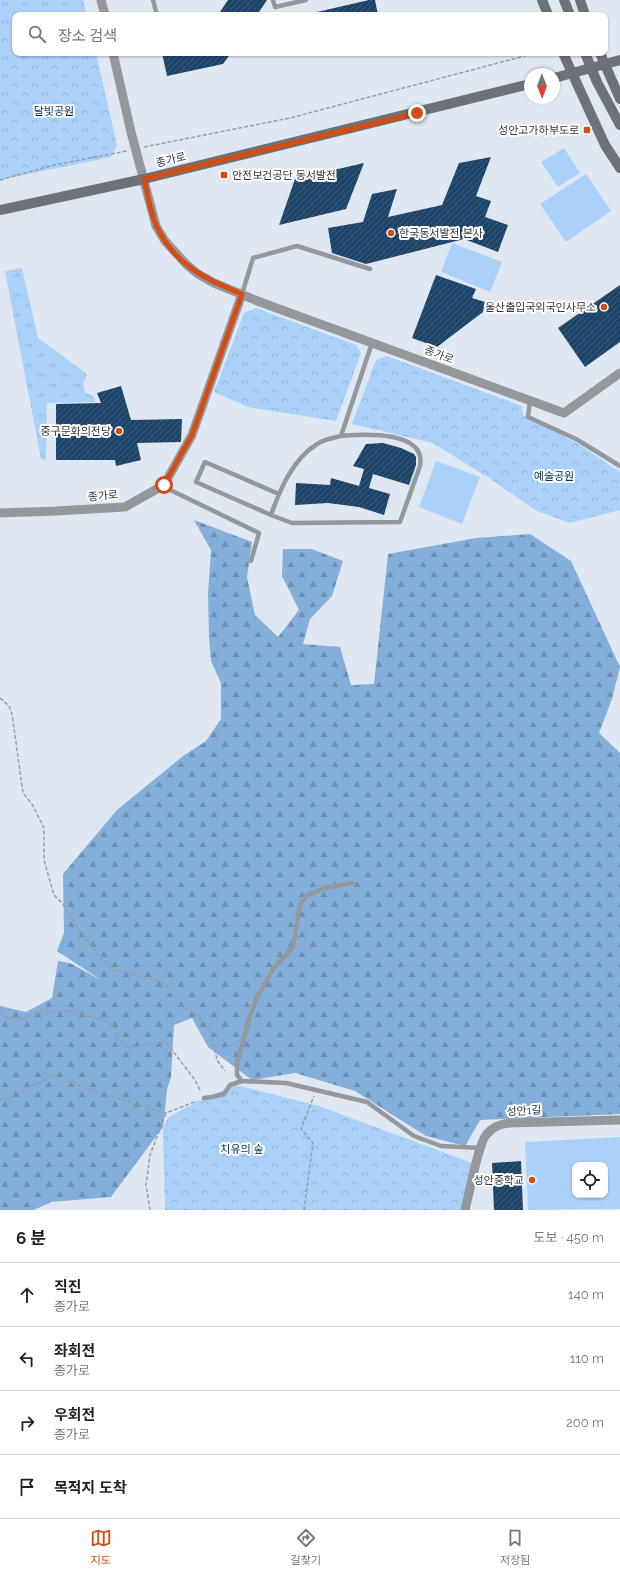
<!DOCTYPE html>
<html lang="ko">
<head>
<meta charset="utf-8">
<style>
  body { margin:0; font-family:Raleway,"Noto Sans KR",sans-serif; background:#f6f6f6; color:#222 }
  .controls { position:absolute; right:12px; bottom:12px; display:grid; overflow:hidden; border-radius:8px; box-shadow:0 1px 3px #0004 }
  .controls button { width:36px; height:36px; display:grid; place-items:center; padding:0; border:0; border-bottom:1px solid #e0e0e0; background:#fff; color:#222; font:20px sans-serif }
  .compass { position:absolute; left:524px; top:68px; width:36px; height:36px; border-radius:50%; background:#fff; box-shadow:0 1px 3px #0004; rotate:179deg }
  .stop { position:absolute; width:12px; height:12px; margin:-9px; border:3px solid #d24c14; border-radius:50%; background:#fff }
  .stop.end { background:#d24c14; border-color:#fff; box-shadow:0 1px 4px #0008 }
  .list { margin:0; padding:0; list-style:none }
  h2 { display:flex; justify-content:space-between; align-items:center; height:52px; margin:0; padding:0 16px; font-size:17px }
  h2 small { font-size:13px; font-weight:400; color:#767676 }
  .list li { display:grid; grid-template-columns:26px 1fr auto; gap:12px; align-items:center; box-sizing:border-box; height:64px; padding:0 16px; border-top:1px solid #e0e0e0 }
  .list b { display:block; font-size:15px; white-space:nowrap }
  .list p { margin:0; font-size:13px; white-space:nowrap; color:#767676 }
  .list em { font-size:13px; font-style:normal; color:#767676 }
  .icon { flex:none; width:22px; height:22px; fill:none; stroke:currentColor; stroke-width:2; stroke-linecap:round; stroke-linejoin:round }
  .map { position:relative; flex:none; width:620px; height:1210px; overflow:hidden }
  .search { position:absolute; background:#fff; box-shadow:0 1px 3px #0004; left:12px; right:12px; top:12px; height:44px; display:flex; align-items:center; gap:10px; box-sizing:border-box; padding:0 14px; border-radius:8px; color:#767676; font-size:15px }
  .sheet { height:308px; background:#fff }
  nav { display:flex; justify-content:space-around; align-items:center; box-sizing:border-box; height:56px; border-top:1px solid #e0e0e0; background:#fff; font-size:11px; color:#767676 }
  nav a { display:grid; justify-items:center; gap:2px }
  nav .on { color:#d24c14 }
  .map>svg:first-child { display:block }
</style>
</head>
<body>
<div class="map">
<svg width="620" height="1210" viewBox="0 0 620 1210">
  <defs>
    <pattern id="grass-tufts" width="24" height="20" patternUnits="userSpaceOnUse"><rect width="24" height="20" fill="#aad1f9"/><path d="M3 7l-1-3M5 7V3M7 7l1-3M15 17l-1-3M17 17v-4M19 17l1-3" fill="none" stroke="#93b4d6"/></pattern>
    <pattern id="forest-firs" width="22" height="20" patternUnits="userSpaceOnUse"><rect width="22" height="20" fill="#84afda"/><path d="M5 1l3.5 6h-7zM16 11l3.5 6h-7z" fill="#6d8fb2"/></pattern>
    <pattern id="park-crowns" width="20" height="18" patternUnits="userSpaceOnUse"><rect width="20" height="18" fill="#aad1f9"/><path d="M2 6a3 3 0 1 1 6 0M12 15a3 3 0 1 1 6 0" fill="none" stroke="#93b4d6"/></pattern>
    <pattern id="building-hatch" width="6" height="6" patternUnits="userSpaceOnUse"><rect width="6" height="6" fill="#1c4469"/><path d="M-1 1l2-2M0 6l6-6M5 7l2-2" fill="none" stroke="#3d5d7b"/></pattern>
  </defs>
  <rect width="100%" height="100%" fill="#dfe8f2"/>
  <path fill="url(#grass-tufts)" d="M22 268 38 338 87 374 83 384 85 392 94 397 95 402 47 403 46 460 41 459 5 271Z"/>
  <path fill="url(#forest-firs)" d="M194 520 252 542 247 577 255 615 278 637 299 610 282 576 283 549H312L343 561 332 596 310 619 303 644 340 647 351 685 374 684 388 554 476 538 530 534 571 561 620 667 612 699 599 733 620 753V1114L480 1120 465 1146 426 1136 355 1091 295 1073 252 1080 208 1047 192 1018 174 1025 171 1077 167 1090 163 1127 111 1197 51 1202 34 1210H0V1006L26 1012 52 998 58 961 70 963 101 980 57 951 64 933 63 874 117 810 183 756 206 741 221 719V683L211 661 209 638 208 593 211 550Z"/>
  <g fill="url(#park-crowns)">
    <path d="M0 0H83L87 15H15V53H96L117 145 111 157 0 180Z"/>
    <path d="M256 308 356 345 361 353 336 421 248 407 214 392 244 313Z"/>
    <path d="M387 356 522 406 523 415 577 443 620 472V510L570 523 537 511 489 478 433 443 352 424 376 360Z"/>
    <path d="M236 1085 319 1106 475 1164 465 1210H165L163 1127 169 1117 200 1100Z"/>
  </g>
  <g fill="#aad1f9" fill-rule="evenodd">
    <path d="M564 148 580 173 558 187 541 162Z"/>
    <path d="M586 174 611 211 566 242 540 204Z"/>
    <path d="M452 243 502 262 490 292 441 272Z"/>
    <path d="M436 461 480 477 462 524 419 507Z"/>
    <path d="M620 1137V1209L528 1210 525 1142ZM575 1165H605V1195H575Z"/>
  </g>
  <g fill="url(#building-hatch)">
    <path d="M228 0H267L257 15H218Z"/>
    <path d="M369 0H375L378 15H317V12Z"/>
    <path d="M162 53H231L223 64 167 76Z"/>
    <path d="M491 157 476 196 491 201 485 217 508 225 498 252 464 239 366 264 332 253 328 228 363 222 372 194 397 189 388 217 442 205 459 163Z"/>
    <path d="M364 163 346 209 279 225 295 179Z"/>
    <path d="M436 275 476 289 472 298 485 302 483 312 437 347 412 338Z"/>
    <path d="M620 285V342L585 367 558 328Z"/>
    <path d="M121 386 131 420 182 419 181 442 137 443 141 460 116 466 115 460H56V404L101 403 97 393Z"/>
    <path d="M383 443 401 448 414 454 416 457V465L409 485 373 474 369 488 390 494 384 515 359 507 328 503 295 505 296 483 330 485 331 478 359 486 364 469 353 466 366 444Z"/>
    <path d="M521 1161 523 1210H494L492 1163Z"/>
  </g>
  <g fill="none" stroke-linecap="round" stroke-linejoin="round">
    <g stroke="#979ea5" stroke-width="1.5" stroke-dasharray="4 2" stroke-linecap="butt">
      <path d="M144 147 290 118 536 53"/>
      <path d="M0 180 54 165 127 151"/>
      <path d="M0 698 9 706 12 714 23 793 32 804 44 828V860L54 895 63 904 83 935 101 959 116 970 155 980 165 984 177 1003 195 1014 204 1022 212 1035 217 1060 225 1071"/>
      <path d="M0 1013 7 1018 21 1019 34 1014 57 1011H69L104 1020 116 1029 117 1040 129 1047 166 1042 195 1080 201 1092"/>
      <path d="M0 1100 8 1098 27 1090 33 1084 42 1082 52 1074 62 1083 71 1080 81 1087 166 1113 197 1101"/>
      <path d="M150 1210 146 1185 150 1155 166 1113"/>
      <path d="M304 1210 313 1143 301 1129 314 1096"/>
    </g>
    <g stroke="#94979b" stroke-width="4.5">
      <path d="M153 0 157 15"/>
      <path d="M273 0 275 7 306 0"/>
      <path d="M242 294 253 258 297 246 370 269"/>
      <path d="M530 401 528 417 576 439 620 466"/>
      <path d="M341 436C363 434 427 430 420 466L400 522 292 523 271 515C280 489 293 459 317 444 324 439 333 438 341 436L372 343"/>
      <path d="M162 486 259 533 251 561"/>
      <path d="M271 515 196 482 205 462 279 494"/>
      <path d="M352 883 324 888 306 896 300 905 293 947 273 969 256 1000 250 1016 237 1063V1075L242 1081 286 1083 367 1102 414 1136 441 1146 481 1148"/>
      <path d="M204 1098 212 1097 224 1094 230 1085 242 1081"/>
    </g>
    <g stroke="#94979b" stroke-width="9">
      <path d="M101 0 105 15"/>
      <path d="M113 53 131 132 156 226 165 241 187 265 198 274 214 283 260 302 564 413 620 373"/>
      <path d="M0 513 56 511 125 507 164 485 192 435 242 294"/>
      <path d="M465 1210C469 1195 478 1145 486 1135 492 1127 499 1124 510 1123L620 1120"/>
    </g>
    <g stroke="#6c7277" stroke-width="10">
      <path d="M542 0 548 15"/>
      <path d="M564 0 570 15"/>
      <path d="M580 0 585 15"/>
      <path d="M563 53 605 145 620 168"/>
      <path d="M600 53 620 99"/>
      <path d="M554 78 620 60"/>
      <path d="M0 210 144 179 530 84"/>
    </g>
    <path stroke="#6c7277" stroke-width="10" d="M585 53 597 82 620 125"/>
  </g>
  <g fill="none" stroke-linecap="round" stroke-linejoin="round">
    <path stroke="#d24c14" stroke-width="5" d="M164 485 192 435 242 294C205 279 175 265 157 227 150 213 148 194 144 179L417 113"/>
  </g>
  <g fill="#d24c14" stroke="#fff" stroke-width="1.5">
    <rect x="583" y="126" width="8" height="8" rx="2"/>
    <rect x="220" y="171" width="8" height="8" rx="2"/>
    <circle cx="391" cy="233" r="4"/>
    <circle cx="604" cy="307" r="4"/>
    <circle cx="119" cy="431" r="4"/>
    <circle cx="532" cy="1180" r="4"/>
  </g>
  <g text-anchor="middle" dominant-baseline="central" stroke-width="4" stroke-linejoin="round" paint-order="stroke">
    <g font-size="11" fill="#003159" stroke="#fff">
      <text x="54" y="111">달빛공원</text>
      <text x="554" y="476">예술공원</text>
      <text x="242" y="1149">치유의 숲</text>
    </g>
    <g font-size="11" fill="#323639" stroke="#fff" text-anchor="end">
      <text x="579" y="130">성안고가하부도로</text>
      <text x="232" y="175" text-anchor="start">안전보건공단 동서발전</text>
      <text x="399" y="233" text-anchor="start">한국동서발전 본사</text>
      <text x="596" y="307">울산출입국외국인사무소</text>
      <text x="111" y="431">중구문화의전당</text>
      <text x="524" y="1180">성안중학교</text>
    </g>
    <g font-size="11" fill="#323639" stroke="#fff">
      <text transform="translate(171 160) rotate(-14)">종가로</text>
      <text transform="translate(439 355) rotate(21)">종가로</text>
      <text transform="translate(103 496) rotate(-5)">종가로</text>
      <text transform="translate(524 1111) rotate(-3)">성안1길</text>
    </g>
  </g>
</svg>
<div class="controls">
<button><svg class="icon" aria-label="locate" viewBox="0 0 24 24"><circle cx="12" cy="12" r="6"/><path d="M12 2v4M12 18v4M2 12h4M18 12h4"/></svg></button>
</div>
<svg class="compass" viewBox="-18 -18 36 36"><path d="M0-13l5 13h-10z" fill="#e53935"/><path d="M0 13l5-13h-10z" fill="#767676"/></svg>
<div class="stop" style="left:164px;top:485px"></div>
<div class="stop end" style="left:417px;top:113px"></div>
<div class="search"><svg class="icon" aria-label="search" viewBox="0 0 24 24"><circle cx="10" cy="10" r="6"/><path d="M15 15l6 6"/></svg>장소 검색</div>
</div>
<section class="sheet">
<h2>6 분<small>도보 · 450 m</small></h2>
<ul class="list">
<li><svg class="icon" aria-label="ahead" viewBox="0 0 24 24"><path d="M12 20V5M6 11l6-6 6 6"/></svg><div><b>직진</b><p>종가로</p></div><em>140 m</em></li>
<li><svg class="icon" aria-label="left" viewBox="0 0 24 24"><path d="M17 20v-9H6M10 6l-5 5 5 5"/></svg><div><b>좌회전</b><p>종가로</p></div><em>110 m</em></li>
<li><svg class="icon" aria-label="right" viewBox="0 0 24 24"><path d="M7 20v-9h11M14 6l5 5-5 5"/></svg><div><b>우회전</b><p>종가로</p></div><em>200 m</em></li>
<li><svg class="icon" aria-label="arrive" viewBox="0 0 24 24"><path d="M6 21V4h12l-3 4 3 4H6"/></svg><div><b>목적지 도착</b></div></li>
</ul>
</section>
<nav>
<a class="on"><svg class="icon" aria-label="map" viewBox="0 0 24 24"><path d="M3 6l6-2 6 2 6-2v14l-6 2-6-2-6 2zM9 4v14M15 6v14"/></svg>지도</a>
<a><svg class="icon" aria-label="directions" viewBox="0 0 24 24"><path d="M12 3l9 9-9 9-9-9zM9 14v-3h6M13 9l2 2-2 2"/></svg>길찾기</a>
<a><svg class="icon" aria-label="saved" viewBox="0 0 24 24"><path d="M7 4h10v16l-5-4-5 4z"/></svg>저장됨</a>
</nav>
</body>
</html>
